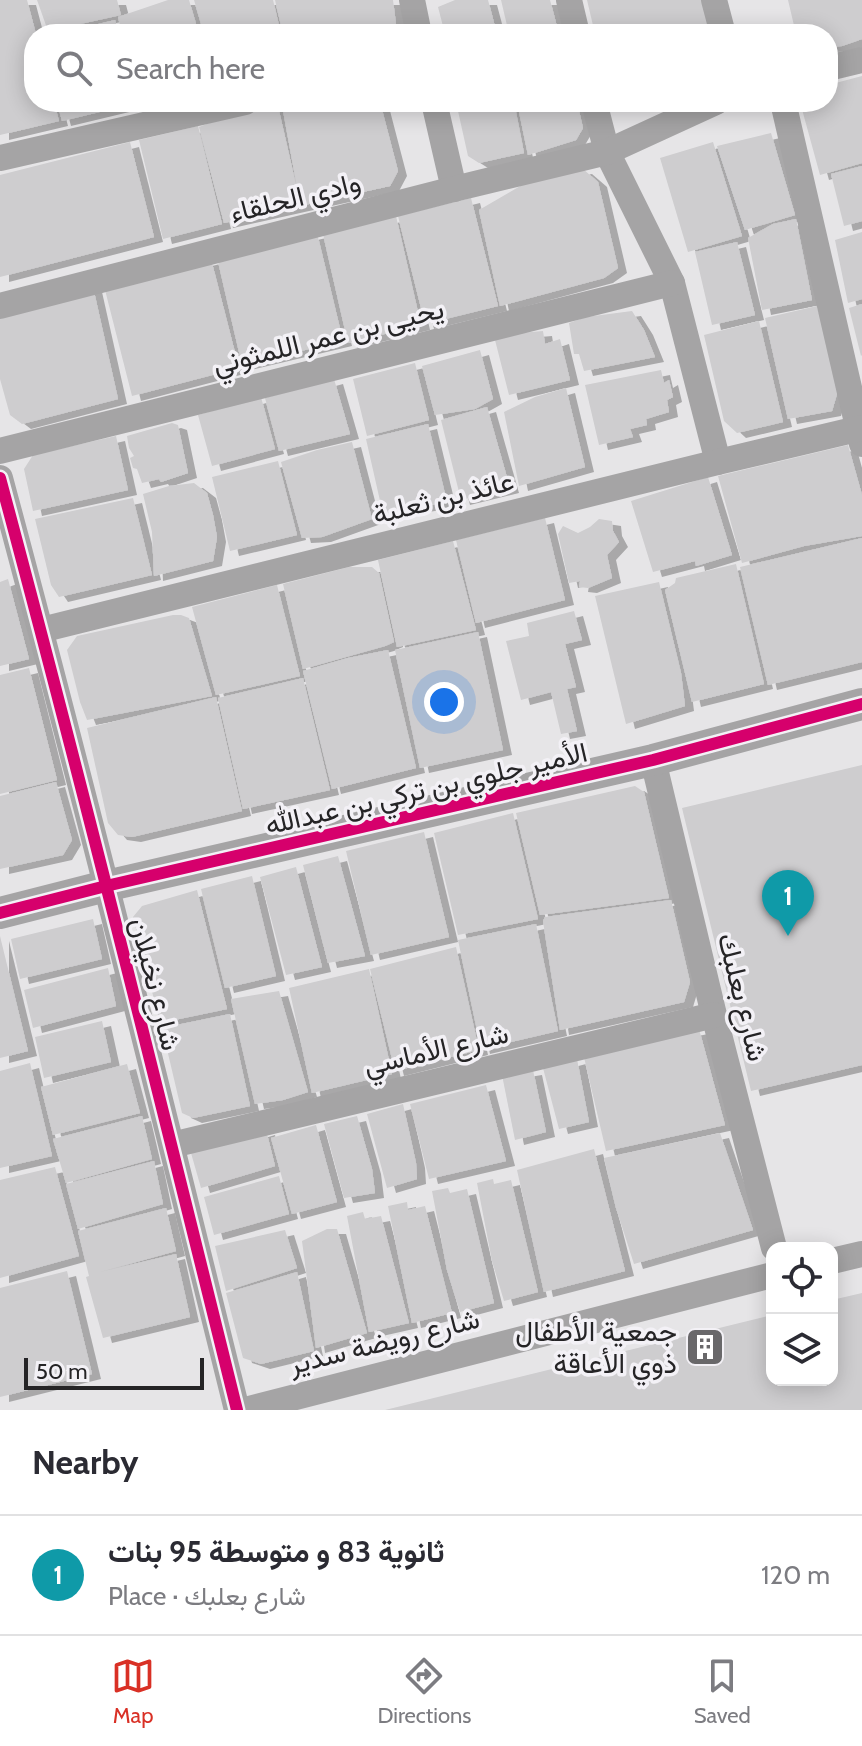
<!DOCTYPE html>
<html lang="en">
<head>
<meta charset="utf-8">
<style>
  body { margin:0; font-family:Cabin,Vazirmatn,sans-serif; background:#f7f7f7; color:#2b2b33 }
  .controls { position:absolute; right:24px; bottom:24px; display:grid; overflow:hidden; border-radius:16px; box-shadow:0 4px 20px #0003 }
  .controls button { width:72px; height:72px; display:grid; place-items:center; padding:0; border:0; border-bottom:2px solid #e1e1e2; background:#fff; color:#2b2b33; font:40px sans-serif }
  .scale { position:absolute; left:24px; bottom:20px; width:180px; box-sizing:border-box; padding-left:8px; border:4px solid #252426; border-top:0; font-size:22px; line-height:28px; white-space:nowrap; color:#252426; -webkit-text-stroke:6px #f3f1f6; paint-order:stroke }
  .you { position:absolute; left:444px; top:702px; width:28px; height:28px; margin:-20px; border:6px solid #fff; border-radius:50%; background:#1a73e8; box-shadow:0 0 0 12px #1a73e833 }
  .badge { display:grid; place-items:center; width:52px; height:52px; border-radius:50%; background:#d93025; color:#fff; font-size:26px; font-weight:700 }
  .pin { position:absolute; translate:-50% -66px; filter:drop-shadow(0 2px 4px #0008) }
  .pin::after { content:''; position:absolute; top:42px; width:28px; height:24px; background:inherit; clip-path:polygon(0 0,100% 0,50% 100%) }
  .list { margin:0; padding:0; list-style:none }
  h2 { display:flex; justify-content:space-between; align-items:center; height:104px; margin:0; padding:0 32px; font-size:34px }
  h2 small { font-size:26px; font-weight:400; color:#7c7c81 }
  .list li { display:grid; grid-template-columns:52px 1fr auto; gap:24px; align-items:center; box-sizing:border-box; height:120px; padding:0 32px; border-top:2px solid #e1e1e2 }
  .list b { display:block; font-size:30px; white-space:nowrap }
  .list p { margin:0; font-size:26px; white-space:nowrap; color:#7c7c81 }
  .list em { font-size:26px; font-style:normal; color:#7c7c81 }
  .icon { flex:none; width:44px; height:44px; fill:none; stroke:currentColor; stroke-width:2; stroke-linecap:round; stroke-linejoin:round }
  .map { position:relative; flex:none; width:862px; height:1410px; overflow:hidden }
  .search { position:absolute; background:#fff; box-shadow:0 4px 20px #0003; left:24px; right:24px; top:24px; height:88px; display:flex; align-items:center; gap:20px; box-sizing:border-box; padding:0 28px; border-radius:32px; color:#7c7c81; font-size:30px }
  .sheet { height:224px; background:#fff }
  nav { display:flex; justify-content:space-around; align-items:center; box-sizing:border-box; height:112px; border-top:2px solid #e1e1e2; background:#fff; font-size:22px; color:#7c7c81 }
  nav a { display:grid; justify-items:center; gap:4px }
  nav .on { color:#d93025 }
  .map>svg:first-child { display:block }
</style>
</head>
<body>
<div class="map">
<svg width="862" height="1410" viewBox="0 0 862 1410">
  <defs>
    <filter id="shadow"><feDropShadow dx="9" dy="5" stdDeviation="0" flood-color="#0004"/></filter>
  </defs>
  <rect width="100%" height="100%" fill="#e6e5e7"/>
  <g fill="#cecdcf" filter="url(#shadow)">
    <path d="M0 0H27L36 34H34V102H54L59 121 0 135Z"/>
    <path d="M37 0H117L121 15 48 31Z"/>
    <path d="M168 0H189L199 34H122L118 17Z"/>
    <path d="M194 0H273L281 34H204Z"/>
    <path d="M275 0H393L397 32 395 34H283Z"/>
    <path d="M455 0H488L497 34H445L438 7Z"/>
    <path d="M501 0H550L559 34H509Z"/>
    <path d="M587 0H701L710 34H595Z"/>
    <path d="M788 0H862V39L842 46 828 47V34H796Z"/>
    <path d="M115 20 119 34H61V33Z"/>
    <path d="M862 76V163L820 175 800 102H828V85Z"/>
    <path d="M57 102H137V103L62 121Z"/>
    <path d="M277 102 299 198 282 105 296 102H380L398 171 390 186 224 223 199 127 237 112Z"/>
    <path d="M456 102H514L524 153 479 163 468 156Z"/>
    <path d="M517 102H577L583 128 576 140 528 155Z"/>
    <path d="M198 126 222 224 163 239 139 140Z"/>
    <path d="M771 133 795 215 745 230 717 146Z"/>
    <path d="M130 142 154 237 0 277V175Z"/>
    <path d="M713 142 742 236 688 252 660 158Z"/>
    <path d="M862 166V221L844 226 831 174Z"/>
    <path d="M583 169 598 182 618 268 604 278 500 306 479 210 534 178Z"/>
    <path d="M471 198 498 306 425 324 398 216Z"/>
    <path d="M396 216 421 325 348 343 323 234Z"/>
    <path d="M796 219 812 300 762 310 748 238 773 224Z"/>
    <path d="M862 232V299L848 303 835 240Z"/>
    <path d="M317 233 343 341 242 365 217 257Z"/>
    <path d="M737 242 755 315 712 325 695 252Z"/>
    <path d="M211 259 239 368 132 396 104 286Z"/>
    <path d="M93 287 118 399 22 424 10 415 0 379V313Z"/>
    <path d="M862 304V355L861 356 849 308Z"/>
    <path d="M817 306 837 394 832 411 788 419 765 318Z"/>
    <path d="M632 311 644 330 655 357 584 371 579 354H574L569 323 586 317Z"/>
    <path d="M759 321 783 422 737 433 724 421 704 335Z"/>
    <path d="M543 331 545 344 560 339 570 380 509 395 495 340 520 333Z"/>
    <path d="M480 350 493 399 475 409 435 415 422 366Z"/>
    <path d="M415 363 429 420 367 436 353 379Z"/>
    <path d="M661 370 664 383 669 380 673 397 667 400 669 412 646 419 647 425 630 429 633 437 599 445 585 385Z"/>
    <path d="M334 379 350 434 279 451 265 398Z"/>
    <path d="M566 388 585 467 519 486 504 412 535 397Z"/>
    <path d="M261 397 275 449 212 466 198 415Z"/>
    <path d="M487 407 510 488 461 500 441 420Z"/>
    <path d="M172 423 178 425 188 473 161 482 159 479 142 483 137 469 133 468 130 458 134 456 129 448 127 436Z"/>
    <path d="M428 424 447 502 383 514 366 439Z"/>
    <path d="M116 436 128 490 33 511 24 469 33 455Z"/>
    <path d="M352 442 372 519 322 537 302 538 281 462 317 450Z"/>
    <path d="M848 445 862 495V536L804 546 742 563 718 476Z"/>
    <path d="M278 461 297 535 230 551 212 477Z"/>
    <path d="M708 477 732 555 696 566 695 561 653 572 631 501Z"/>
    <path d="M194 483 207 493 213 515 217 537 213 561 154 576 152 532 143 494 169 486Z"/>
    <path d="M133 498 152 575 59 597 51 585 35 519Z"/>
    <path d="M545 518 565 600 476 623 456 540Z"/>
    <path d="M599 519 612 521 613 531 619 542 607 555 612 578 588 588 579 587 580 581 569 583 558 534 563 526 578 533 590 527Z"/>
    <path d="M862 538V662L768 685 740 567Z"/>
    <path d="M453 541 476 630 397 647 378 560Z"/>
    <path d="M736 564 764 684 692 702 665 590 675 583 676 578Z"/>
    <path d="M349 567H372L379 573 394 642 385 646 303 669 283 584Z"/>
    <path d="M8 579 29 659 0 666V582Z"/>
    <path d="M659 582 681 673 685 706 626 724 595 596Z"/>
    <path d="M277 585 300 676 216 695 192 607Z"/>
    <path d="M574 611 582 640 565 644 576 687 567 689 577 731 561 734 551 692 521 700 506 641 529 636 527 623Z"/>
    <path d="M173 615H181L189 618 212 696 87 720 80 702 67 650 77 636Z"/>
    <path d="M478 632 503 750 420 768 395 650Z"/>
    <path d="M388 650 416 768 332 789 303 671 348 658Z"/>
    <path d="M29 668 57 780 0 794V675Z"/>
    <path d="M303 678 330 790 243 809 218 698Z"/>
    <path d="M216 697 242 811 132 837 118 835 108 823 87 728Z"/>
    <path d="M862 765V1065L751 1091 682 808Z"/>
    <path d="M56 782 72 840 63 855 0 869V796Z"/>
    <path d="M635 786 644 792 669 898 540 915 516 813Z"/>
    <path d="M513 813 538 919 458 935 434 833Z"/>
    <path d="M424 832 449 937 371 955 346 851Z"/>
    <path d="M338 856 365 956 328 963 303 865Z"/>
    <path d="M296 867 322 967 286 975 260 877Z"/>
    <path d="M252 876 276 976 225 988 201 889Z"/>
    <path d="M197 890 227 1009 160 1023 133 917 142 906Z"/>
    <path d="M671 900 690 982 684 1002 560 1030 543 921 545 917Z"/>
    <path d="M93 919 102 959 20 979 11 939Z"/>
    <path d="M536 924 558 1031 481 1049 458 940Z"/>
    <path d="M0 936 28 1051 0 1058Z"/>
    <path d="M456 947 479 1050 395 1071 370 969Z"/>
    <path d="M108 968 116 1006 33 1028 24 990Z"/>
    <path d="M369 969 392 1074 312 1093 289 988Z"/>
    <path d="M279 991 308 1092 283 1100 255 1104 231 999Z"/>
    <path d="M230 1014 250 1106 193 1118 182 1113 162 1028Z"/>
    <path d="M102 1021 111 1062 44 1078 35 1037Z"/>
    <path d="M699 1029 725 1125 606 1151 583 1053Z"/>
    <path d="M577 1059 589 1122 559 1129 543 1068Z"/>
    <path d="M30 1063 52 1156 0 1168V1071Z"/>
    <path d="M127 1064 140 1113 53 1135 41 1087Z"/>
    <path d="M533 1070 546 1132 515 1140 502 1075Z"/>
    <path d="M486 1085 506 1161 429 1179 410 1104Z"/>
    <path d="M403 1104 416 1163 417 1179 387 1188 367 1114Z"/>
    <path d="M142 1116 152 1159 66 1183 53 1139Z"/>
    <path d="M357 1116 372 1169 375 1193 344 1198 324 1124Z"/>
    <path d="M316 1125 337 1202 292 1214 271 1138Z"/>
    <path d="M266 1130 275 1166 201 1188 191 1153Z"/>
    <path d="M720 1133 753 1230 634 1264 616 1208 604 1158Z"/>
    <path d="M594 1149 625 1271 544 1292 517 1170Z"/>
    <path d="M154 1161 163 1204 78 1229 66 1184Z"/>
    <path d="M55 1167 79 1256 0 1278V1180Z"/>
    <path d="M279 1176 289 1214 214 1235 204 1197Z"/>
    <path d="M493 1179 494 1184 511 1180 538 1292 504 1301 492 1261 477 1183Z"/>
    <path d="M448 1188 450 1193 467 1189 494 1303 460 1312 447 1270 432 1191Z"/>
    <path d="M407 1202 408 1210 425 1206 452 1313 412 1323 388 1206Z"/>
    <path d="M166 1208 176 1251 100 1272 176 1254 190 1317 103 1338 86 1277 89 1276 78 1231Z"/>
    <path d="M363 1212 365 1219 381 1216 409 1323 369 1332 347 1216Z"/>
    <path d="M327 1229H337L367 1333 316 1348 302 1241Z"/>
    <path d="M285 1230 297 1268 226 1291 215 1246Z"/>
    <path d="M67 1271 92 1374 0 1397V1288Z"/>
    <path d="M297 1272 314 1351 261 1364 243 1358 226 1293Z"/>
    <path d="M862 1293V1410H385L772 1315V1380H832V1300Z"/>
  </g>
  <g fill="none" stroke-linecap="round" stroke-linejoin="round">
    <g stroke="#a5a4a5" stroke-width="26">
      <path d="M412 0 419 34"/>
      <path d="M569 0 577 34"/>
      <path d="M714 0 723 34"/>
      <path d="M828 68 862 60"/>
      <path d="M434 102 454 189"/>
      <path d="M594 102 607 152 672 283 718 462"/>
      <path d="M783 102 862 444"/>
      <path d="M0 158 245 102"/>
      <path d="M0 306 454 189 607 152 716 102"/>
      <path d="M0 451 672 283"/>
      <path d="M0 478C83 787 160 1099 237 1410"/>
      <path d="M41 630 718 462 862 428"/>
      <path d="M653 760 714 1015 774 1248"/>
      <path d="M172 1145 714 1015"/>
      <path d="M832 1261 862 1254"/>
      <path d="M245 1410 772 1275"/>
    </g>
    <path stroke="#a5a4a5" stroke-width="32" d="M0 913 106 886 653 760 862 704"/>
    <g stroke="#f3f1f6" stroke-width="17">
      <g id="cycleway">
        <path d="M0 478C83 787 160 1099 237 1410"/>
        <path d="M0 913 106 886 653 760 862 704"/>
      </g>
    </g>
    <use href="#cycleway" stroke="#d6006c" stroke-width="12"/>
  </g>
  <defs>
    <g id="building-square" transform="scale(2)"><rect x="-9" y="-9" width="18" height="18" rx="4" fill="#69686a" stroke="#f3f1f6"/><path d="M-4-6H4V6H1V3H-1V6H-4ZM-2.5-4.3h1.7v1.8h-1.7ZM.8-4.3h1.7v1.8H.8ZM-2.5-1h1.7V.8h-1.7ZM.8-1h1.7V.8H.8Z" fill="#fff"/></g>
  </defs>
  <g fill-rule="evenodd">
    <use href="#building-square" x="705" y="1347"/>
  </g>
  <g text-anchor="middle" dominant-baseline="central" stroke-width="7" stroke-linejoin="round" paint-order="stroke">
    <g font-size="28" fill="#252426" stroke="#f3f1f6">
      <text transform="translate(295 197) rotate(-14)">وادي الحلقاء</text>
      <text transform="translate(328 336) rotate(-14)">يحيى بن عمر اللمثوني</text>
      <text transform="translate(443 497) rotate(-14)">عائذ بن ثعلبة</text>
      <text transform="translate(426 788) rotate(-13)">الأمير جلوي بن تركي بن عبدالله</text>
      <text transform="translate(156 984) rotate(76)">شارع نخيلان</text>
      <text transform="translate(743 997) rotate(76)">شارع بعلبك</text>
      <text transform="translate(436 1049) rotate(-13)">شارع الأماسي</text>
      <text transform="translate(384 1341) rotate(-14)">شارع رويضة سدير</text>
    </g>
    <g font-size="28" fill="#252426" stroke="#f3f1f6" text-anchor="end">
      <text x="677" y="1331">جمعية الأطفال<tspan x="677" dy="32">ذوي الأعاقة</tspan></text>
    </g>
  </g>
</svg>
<div class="controls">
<button><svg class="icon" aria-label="locate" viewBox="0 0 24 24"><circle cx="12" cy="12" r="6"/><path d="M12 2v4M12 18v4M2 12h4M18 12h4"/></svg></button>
<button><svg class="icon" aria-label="layers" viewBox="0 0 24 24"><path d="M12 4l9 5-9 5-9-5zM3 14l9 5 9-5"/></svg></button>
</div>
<div class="scale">50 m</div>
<div class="you"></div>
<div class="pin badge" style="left:788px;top:936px;background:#0f9aa8">1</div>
<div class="search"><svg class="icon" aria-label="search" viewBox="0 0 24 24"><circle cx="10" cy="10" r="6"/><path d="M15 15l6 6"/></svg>Search here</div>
</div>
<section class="sheet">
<h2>Nearby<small></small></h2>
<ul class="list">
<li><span class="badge" style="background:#0f9aa8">1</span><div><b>ثانوية 83 و متوسطة 95 بنات</b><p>Place · شارع بعلبك</p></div><em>120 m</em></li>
</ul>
</section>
<nav>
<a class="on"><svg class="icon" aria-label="map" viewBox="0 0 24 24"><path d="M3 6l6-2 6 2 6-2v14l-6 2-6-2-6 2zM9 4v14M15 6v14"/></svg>Map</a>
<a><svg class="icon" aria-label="directions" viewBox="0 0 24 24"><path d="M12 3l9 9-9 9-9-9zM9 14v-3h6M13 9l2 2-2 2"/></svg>Directions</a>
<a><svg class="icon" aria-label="saved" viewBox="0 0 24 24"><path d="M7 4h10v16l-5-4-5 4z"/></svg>Saved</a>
</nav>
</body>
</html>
